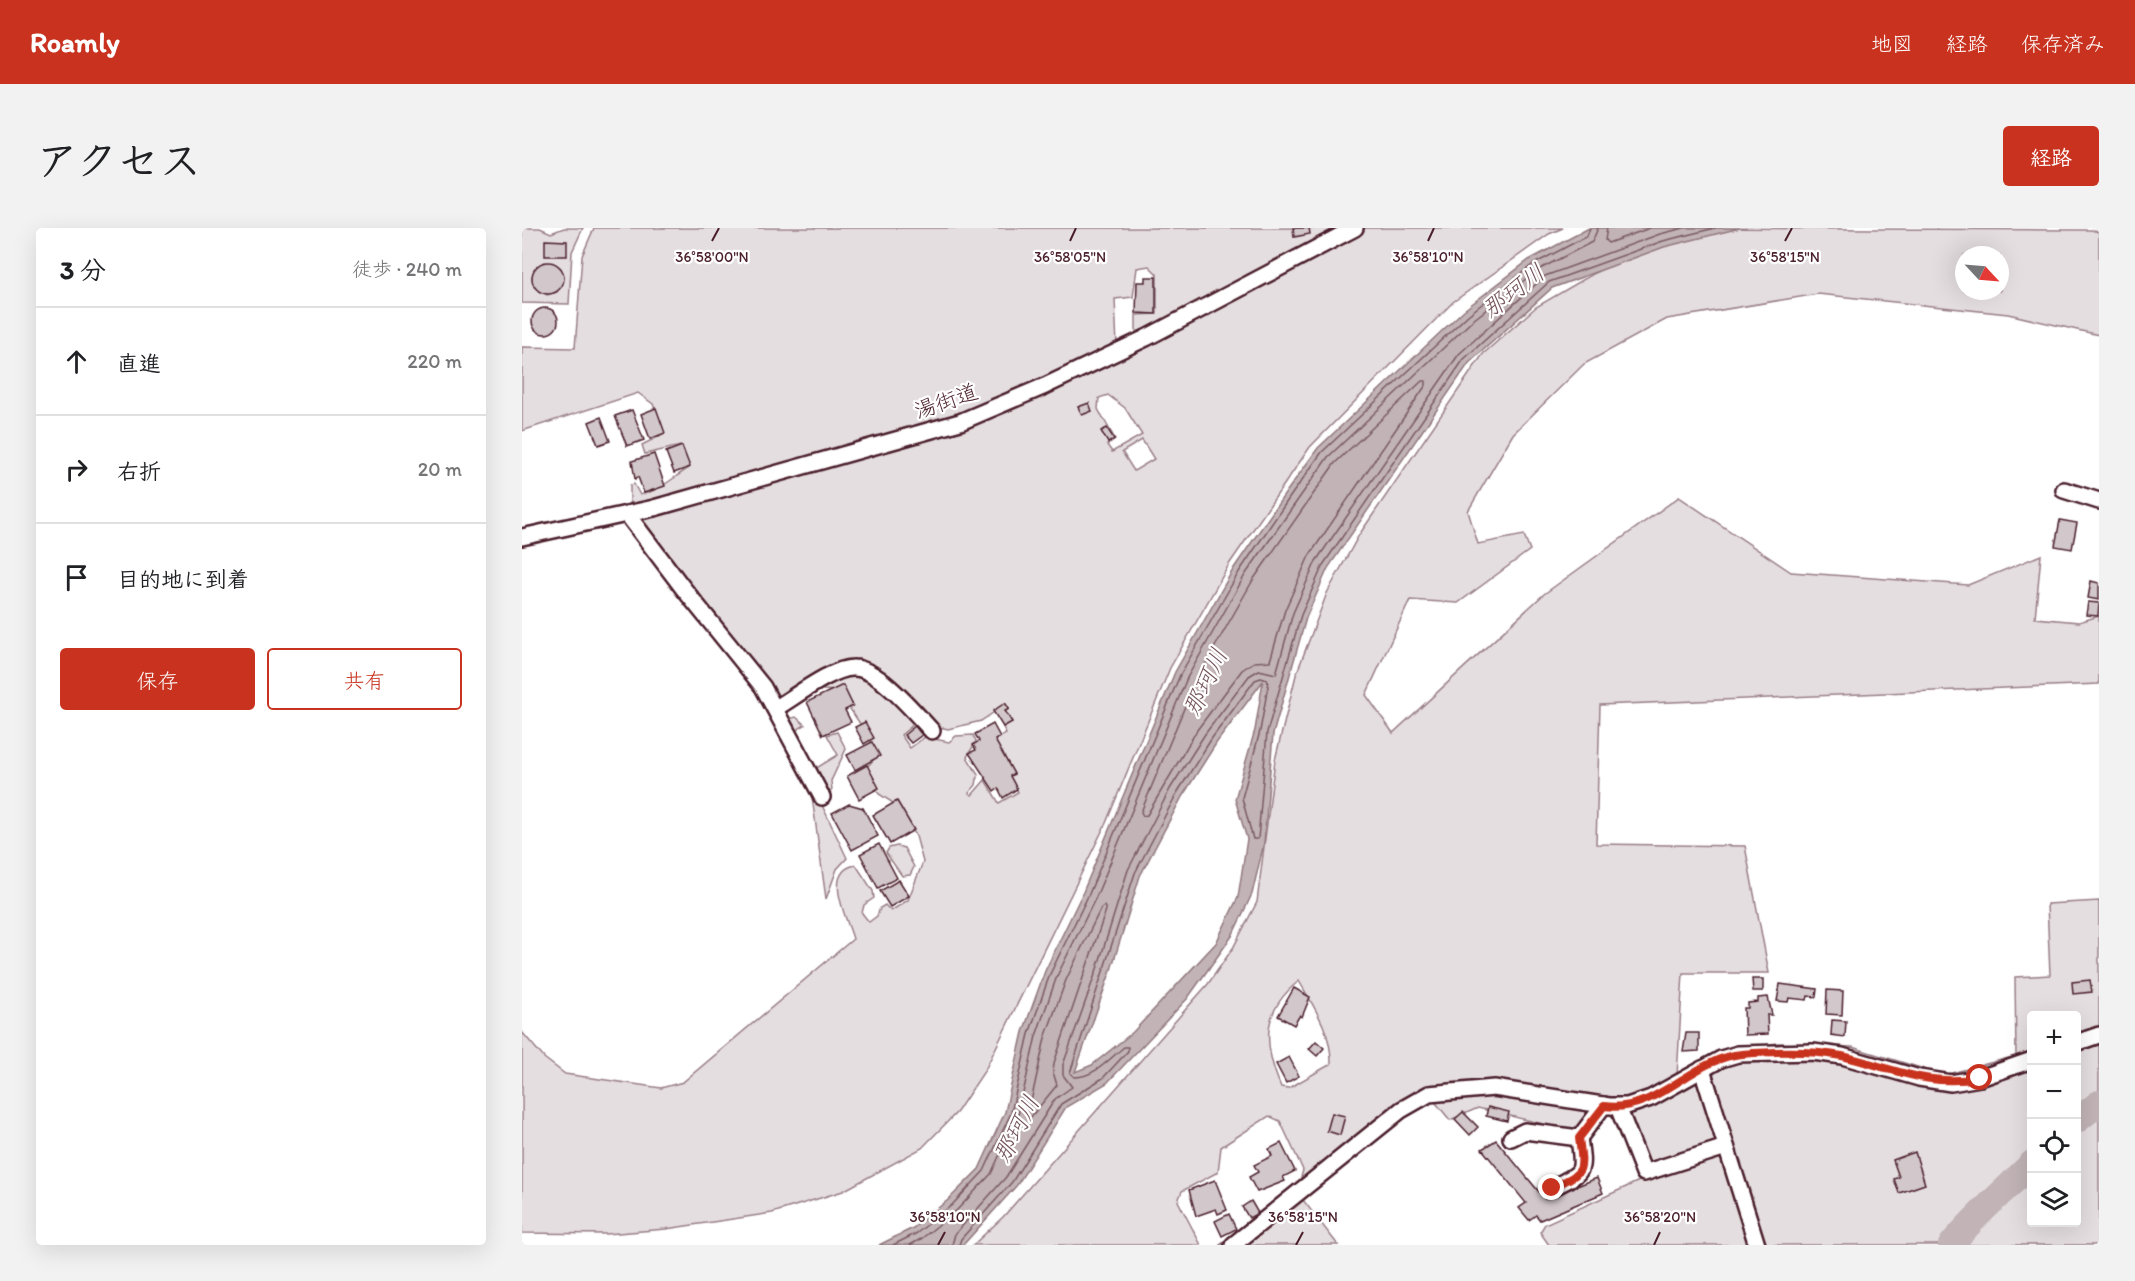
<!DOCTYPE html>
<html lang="ja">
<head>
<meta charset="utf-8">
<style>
  body { margin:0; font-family:Itim,"Klee One",sans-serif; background:#f2f2f2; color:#202124 }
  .controls { position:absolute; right:18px; bottom:18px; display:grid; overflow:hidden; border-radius:6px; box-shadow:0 6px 24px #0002 }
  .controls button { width:54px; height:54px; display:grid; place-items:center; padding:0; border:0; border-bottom:2px solid #e0e0e0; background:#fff; color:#202124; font:30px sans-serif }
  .compass { position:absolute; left:1433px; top:18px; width:54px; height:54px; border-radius:50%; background:#fff; box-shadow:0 6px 24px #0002; rotate:116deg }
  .stop { position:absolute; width:18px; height:18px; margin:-14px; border:4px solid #c8321e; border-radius:50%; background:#fff }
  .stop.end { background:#c8321e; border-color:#fff; box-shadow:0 2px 6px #0008 }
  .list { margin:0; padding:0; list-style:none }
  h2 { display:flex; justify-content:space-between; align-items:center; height:78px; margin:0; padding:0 24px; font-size:26px }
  h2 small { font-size:20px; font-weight:400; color:#757577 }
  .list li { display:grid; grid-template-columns:39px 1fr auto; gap:18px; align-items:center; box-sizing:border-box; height:108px; padding:0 24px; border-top:2px solid #e0e0e0 }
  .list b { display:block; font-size:22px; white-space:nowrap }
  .list em { font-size:20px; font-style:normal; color:#757577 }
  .actions { display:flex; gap:12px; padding:18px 24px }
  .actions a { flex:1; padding:14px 0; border:2px solid #c8321e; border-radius:6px; text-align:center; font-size:21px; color:#c8321e }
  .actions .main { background:#c8321e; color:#fff }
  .icon { flex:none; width:33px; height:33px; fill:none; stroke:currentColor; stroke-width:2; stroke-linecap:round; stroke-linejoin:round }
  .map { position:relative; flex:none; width:1577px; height:1017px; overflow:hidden; border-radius:6px }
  header { display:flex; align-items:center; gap:36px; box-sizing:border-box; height:84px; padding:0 30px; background:#c8321e; color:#fff }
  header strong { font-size:28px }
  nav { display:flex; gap:33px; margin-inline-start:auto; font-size:21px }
  .intro { display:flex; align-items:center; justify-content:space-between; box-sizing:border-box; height:144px; padding:0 36px }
  h1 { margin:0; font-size:42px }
  .button { padding:15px 27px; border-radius:6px; background:#c8321e; color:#fff; font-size:21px; font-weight:700 }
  main { display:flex; gap:36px; padding:0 36px }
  aside { flex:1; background:#fff; border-radius:6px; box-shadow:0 6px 24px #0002 }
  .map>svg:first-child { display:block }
</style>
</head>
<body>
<header>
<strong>Roamly</strong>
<nav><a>地図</a><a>経路</a><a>保存済み</a></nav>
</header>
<div class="intro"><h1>アクセス</h1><a class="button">経路</a></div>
<main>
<aside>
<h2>3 分<small>徒歩 · 240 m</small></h2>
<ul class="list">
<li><svg class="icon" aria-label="ahead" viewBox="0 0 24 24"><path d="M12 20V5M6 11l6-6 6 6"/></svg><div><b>直進</b></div><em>220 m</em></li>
<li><svg class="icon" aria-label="right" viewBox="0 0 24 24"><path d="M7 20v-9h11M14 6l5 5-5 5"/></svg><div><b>右折</b></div><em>20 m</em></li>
<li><svg class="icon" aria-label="arrive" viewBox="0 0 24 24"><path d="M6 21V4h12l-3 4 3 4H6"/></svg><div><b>目的地に到着</b></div></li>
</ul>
<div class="actions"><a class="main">保存</a><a>共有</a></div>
</aside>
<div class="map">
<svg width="1577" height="1017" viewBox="0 0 1577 1017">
  <rect width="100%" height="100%" fill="#fff"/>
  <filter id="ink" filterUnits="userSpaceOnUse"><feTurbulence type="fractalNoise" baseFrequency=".0167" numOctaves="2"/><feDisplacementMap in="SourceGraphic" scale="12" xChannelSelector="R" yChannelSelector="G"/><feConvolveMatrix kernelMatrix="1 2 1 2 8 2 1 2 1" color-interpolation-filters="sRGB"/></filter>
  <g filter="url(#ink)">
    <g fill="#e5dee0" stroke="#987e86" stroke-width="1.5" fill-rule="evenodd">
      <path d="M0 0H18L29 5 42 0H61L50 24 47 76 0 75ZM30 34 39 40 42 51 35 64 25 67 12 59 10 49 19 36Z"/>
      <path d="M72 0H1041L1027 6 931 74 788 219 708 335 648 440 584 595 463 842 435 884 400 920 321 963 250 985 144 1001 84 1006 0 1005V804L22 830 43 846 139 860 161 854 331 711C326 692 299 643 334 637L351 663 352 670 342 677 340 685 347 694 355 688 358 680 363 677 369 683 386 672 401 634 394 608 376 578 357 566 343 541 354 529 347 509 316 463 301 462 295 452 270 468 253 471 118 292 121 288 113 277 108 274V257L112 256 118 267C138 263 150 250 167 240L158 218 123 226 120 217 138 208 141 203 131 176 116 165 0 203V119L53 120 60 28ZM627 38 635 46V86L614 87V117L595 119 593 71 611 69 615 40ZM586 167 603 180 620 207 590 224 585 217 593 211 576 181 577 170ZM620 212 632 231 612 243 600 224ZM484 476 487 481 483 483 490 494 481 499 484 506 473 512 492 546 488 548 496 564 477 575 463 552 450 567 447 565 454 557 456 546 445 529 454 513 451 507 434 508 427 514 403 509 388 520 379 507 402 488 413 498 426 501 459 493Z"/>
      <path d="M1166 0 1569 2 1577 4V107L1486 86 1296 66 1145 91 1062 136 991 206 946 283 956 316 1002 307 1008 322 936 375 888 372 844 467 871 505 1022 366 1157 269 1269 344 1446 357 1519 327 1513 390 1557 394 1577 388V456L1078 477 1074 616 1223 618 1247 745H1161L1155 848C1118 870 1110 873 1066 871V885L1054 904 956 880 928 892 905 864 774 963 816 1017H698L778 953 781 942 758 893 747 888 699 919 696 944 660 963 656 973 679 1017H451L481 989 686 756 711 720 735 674 753 532 774 447 805 365 837 307 961 126 1014 79 1102 28ZM1442 27H1478V63H1442ZM777 753C792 779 810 805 809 836L767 860 759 859C741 817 739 783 777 753Z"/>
      <path d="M239 461 279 533 325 630 315 641 304 671 290 569 276 535 235 463Z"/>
      <path d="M274 489 283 497 273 503 293 541 316 527 305 507 315 504 324 521 309 553 310 562 307 564 300 562 265 497 267 491Z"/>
      <path d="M375 618 382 620 392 639 388 647 380 648 364 625 367 620Z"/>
      <path d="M1577 673V1017H1027L1018 1004 1023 996 1128 948 1105 886 1198 824 1255 815 1330 819 1422 847 1494 828 1493 749 1528 747 1525 676ZM1510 788H1554V994H1510Z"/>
    </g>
    <path fill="#c1b3b6" stroke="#91787e" stroke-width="1.5" fill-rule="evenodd" d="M1067 0H1218L1142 19 1030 60 947 135 806 340 784 390 751 506 742 615 730 666 710 708 665 771 585 855 544 879 495 957 441 1017H357L391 1000 426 972 457 941 483 884 501 804 523 743 561 664 653 444 712 340 765 263 796 220 942 82 1007 32ZM741 453 733 502 713 571 725 611 716 669 694 715 611 804 570 837 553 844 589 742 618 648 660 569 695 514Z"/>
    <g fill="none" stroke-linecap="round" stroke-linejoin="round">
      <g stroke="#7a5a63" stroke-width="1.5">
        <path d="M1085 0 1083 12 1086 15 1128 0"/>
        <path d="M900 153H904V157L787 328 763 382 748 433 732 434 720 442 675 502 625 587 621 588 619 584 673 454 731 352 813 235Z"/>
        <path d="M582 678 584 682 532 835 531 844 535 857 508 890 506 887 523 810 544 752 579 680Z"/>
        <path d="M371 1017 395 1005 430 977 462 943 489 885 507 806 528 746 567 666 658 447 717 344 770 266 800 224 946 87 1010 37 1065 8 1068 0"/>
        <path d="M388 1017 399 1011 435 982 469 946 496 887 514 808 535 748 574 669 665 450 723 347 806 229 951 92 1014 43 1070 14 1076 0"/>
        <path d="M430 1017 433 1006 484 949 533 871 550 859 541 847V837L576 738 606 642 648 561 683 506 727 448 737 442 754 446 771 385 794 333 937 126 1023 48 1138 6 1162 0"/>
        <path d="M437 1017 439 1011 490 954 539 876 581 850 606 823V819H602C588 830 572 850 552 849L548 845 613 645 655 565 690 510 733 452 739 450 745 452 746 458 738 503 720 570 731 611H736L745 504 779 387 801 337 942 131 1027 54 1141 13 1193 0"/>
      </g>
      <g stroke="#c1b3b6" stroke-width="26">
        <path d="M1554 893 1577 875"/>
        <path d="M1429 1017C1453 987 1483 963 1510 935"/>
      </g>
    </g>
    <g fill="#d2c7cb" stroke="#4a1f2b" stroke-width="1.5">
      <path d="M771 0H787L788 6 772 9Z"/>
      <path d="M23 12 45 13V28H23Z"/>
      <circle cx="26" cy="50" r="16"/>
      <path d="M623 49H634V86L614 85 615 54H623Z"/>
      <circle cx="23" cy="93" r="13"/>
      <path d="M567 175 570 183 560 187 556 179Z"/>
      <path d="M134 180 143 205 128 211 119 186Z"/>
      <path d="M110 182 122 212 105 218 93 188Z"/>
      <path d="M79 189 88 213 76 217 67 194Z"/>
      <path d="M585 200 592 211 586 215 579 203Z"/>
      <path d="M160 218 168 239 152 245 144 224Z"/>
      <path d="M132 226 143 258 122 265 116 249 113 251 110 233Z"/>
      <path d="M1538 292 1555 295 1550 321 1533 318Z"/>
      <path d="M1569 353 1577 355V372L1566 370Z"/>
      <path d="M1566 374 1577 375 1576 388 1564 387Z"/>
      <path d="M321 457 331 478 323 482 329 494 301 507 285 474Z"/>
      <path d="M483 475 487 481 483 483 490 494 481 499 471 483Z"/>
      <path d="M343 494 352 510 342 516 333 499Z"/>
      <path d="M471 496 478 509 473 512 492 546 488 548 495 561 481 570 476 560 472 563 447 525 454 522 451 517 457 513 453 506Z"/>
      <path d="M393 498 400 507 389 515 382 507Z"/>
      <path d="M350 514 358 528 333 542 325 527Z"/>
      <path d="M345 537 357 560 337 571 325 548Z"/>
      <path d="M375 573 392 602 368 616 351 587Z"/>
      <path d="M327 576 341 580 356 608 330 622 310 585Z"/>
      <path d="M357 616 375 650 356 660 338 626Z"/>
      <path d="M377 652 387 668 368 679 358 663Z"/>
      <path d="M1230 751H1241V763H1231Z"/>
      <path d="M1568 752 1570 764 1551 766 1550 754Z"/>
      <path d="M1258 756 1295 761 1294 769 1286 768 1285 772 1267 770 1266 774 1255 773Z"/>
      <path d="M772 760 788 769 780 789 778 787 772 797 756 788Z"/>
      <path d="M1305 762 1321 763 1320 787 1304 786Z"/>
      <path d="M1246 769 1250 787H1245L1246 806 1223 807 1222 780H1226V775L1236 774V770Z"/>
      <path d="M1310 792 1324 793 1323 809 1309 807Z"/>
      <path d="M1164 805H1177V823L1161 824Z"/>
      <path d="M794 813 802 820 795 828 787 821Z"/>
      <path d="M767 829 777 848 764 855 754 836Z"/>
      <path d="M966 879 987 884 985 893 964 888Z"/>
      <path d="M941 884 956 899 948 907 933 891Z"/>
      <path d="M810 885 823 888 818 907 805 903Z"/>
      <path d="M974 912 1023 971 1075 950 1081 965 1018 992 1014 987 1007 992 997 980 1004 975 960 921Z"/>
      <path d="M759 915 773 943 761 949 763 953 735 964 727 949 736 944 732 937 750 928 747 921Z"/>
      <path d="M1393 924 1403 956 1377 965 1372 951 1377 949 1371 932Z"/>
      <path d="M693 952 705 982 696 986 694 981 674 988 667 962Z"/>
      <path d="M729 973 736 985 727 990 720 979Z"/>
      <path d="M707 986 714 1001 700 1008 693 993Z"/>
    </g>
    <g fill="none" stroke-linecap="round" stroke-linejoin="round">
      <g stroke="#4a1f2b" stroke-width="20">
        <g id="minor">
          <path d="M1542 262 1577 273"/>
          <path d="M105 286 161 360 241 459 300 569"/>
          <path d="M0 309 132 280 438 194 523 158 624 110 833 0"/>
          <path d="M254 480C273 469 311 439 332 440 356 440 394 486 410 503"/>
          <path d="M1554 815 1577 807"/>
          <path d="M1180 841 1235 1017"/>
          <path d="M1096 879 1122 945 1204 919"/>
          <path d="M989 910 1003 903 1057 910 1082 877"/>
          <path d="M1030 960C1062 943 1062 947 1057 910"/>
          <path d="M711 1017 879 882 907 866 972 860 1087 878H1105L1129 870 1199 831 1216 826 1291 824 1320 828 1397 850 1429 855 1458 850 1510 832"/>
        </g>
      </g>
      <use href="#minor" stroke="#fff" stroke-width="15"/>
    </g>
  </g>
  <g fill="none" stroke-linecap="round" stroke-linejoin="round" filter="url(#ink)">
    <path stroke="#c8321e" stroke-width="8" d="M1030 960C1062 943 1062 947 1057 910L1082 878C1135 886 1170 830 1220 826 1253 823 1288 822 1320 828 1373 840 1401 859 1458 850"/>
  </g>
  <path fill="none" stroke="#4a1f2b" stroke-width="2" d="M190 13 197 0M548 13 554 0M906 13 912 0M1263 13 1270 0M416 1017 423 1004M774 1017 781 1004M1132 1017 1138 1004"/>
  <g text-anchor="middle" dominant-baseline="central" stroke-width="4.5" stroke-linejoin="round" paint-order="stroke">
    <g font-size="22" fill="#4a1f2b" stroke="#fff">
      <text transform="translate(424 173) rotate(-19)">湯街道</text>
    </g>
    <g font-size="24" font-style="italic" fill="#74535c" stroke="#fff">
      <text transform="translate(991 63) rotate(-38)">那珂川</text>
      <text transform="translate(683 454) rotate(-65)">那珂川</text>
      <text transform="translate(494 901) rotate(-63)">那珂川</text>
    </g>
  </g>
  <g font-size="15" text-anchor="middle" fill="#4a1f2b" stroke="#fff" stroke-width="4.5" stroke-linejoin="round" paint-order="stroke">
    <text x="190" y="34">36°58'00"N</text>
    <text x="548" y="34">36°58'05"N</text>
    <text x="906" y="34">36°58'10"N</text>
    <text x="1263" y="34">36°58'15"N</text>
    <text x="423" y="994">36°58'10"N</text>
    <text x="781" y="994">36°58'15"N</text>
    <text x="1138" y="994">36°58'20"N</text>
  </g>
</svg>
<div class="controls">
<button>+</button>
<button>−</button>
<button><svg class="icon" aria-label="locate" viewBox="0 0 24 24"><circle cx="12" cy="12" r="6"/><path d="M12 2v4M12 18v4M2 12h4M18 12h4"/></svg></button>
<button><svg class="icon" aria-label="layers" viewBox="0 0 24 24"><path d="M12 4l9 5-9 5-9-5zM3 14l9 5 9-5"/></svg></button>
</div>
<svg class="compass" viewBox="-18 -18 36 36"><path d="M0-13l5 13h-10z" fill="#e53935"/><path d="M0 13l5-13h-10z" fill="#757577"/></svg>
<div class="stop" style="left:1458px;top:850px"></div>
<div class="stop end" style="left:1030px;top:960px"></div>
</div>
</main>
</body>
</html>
